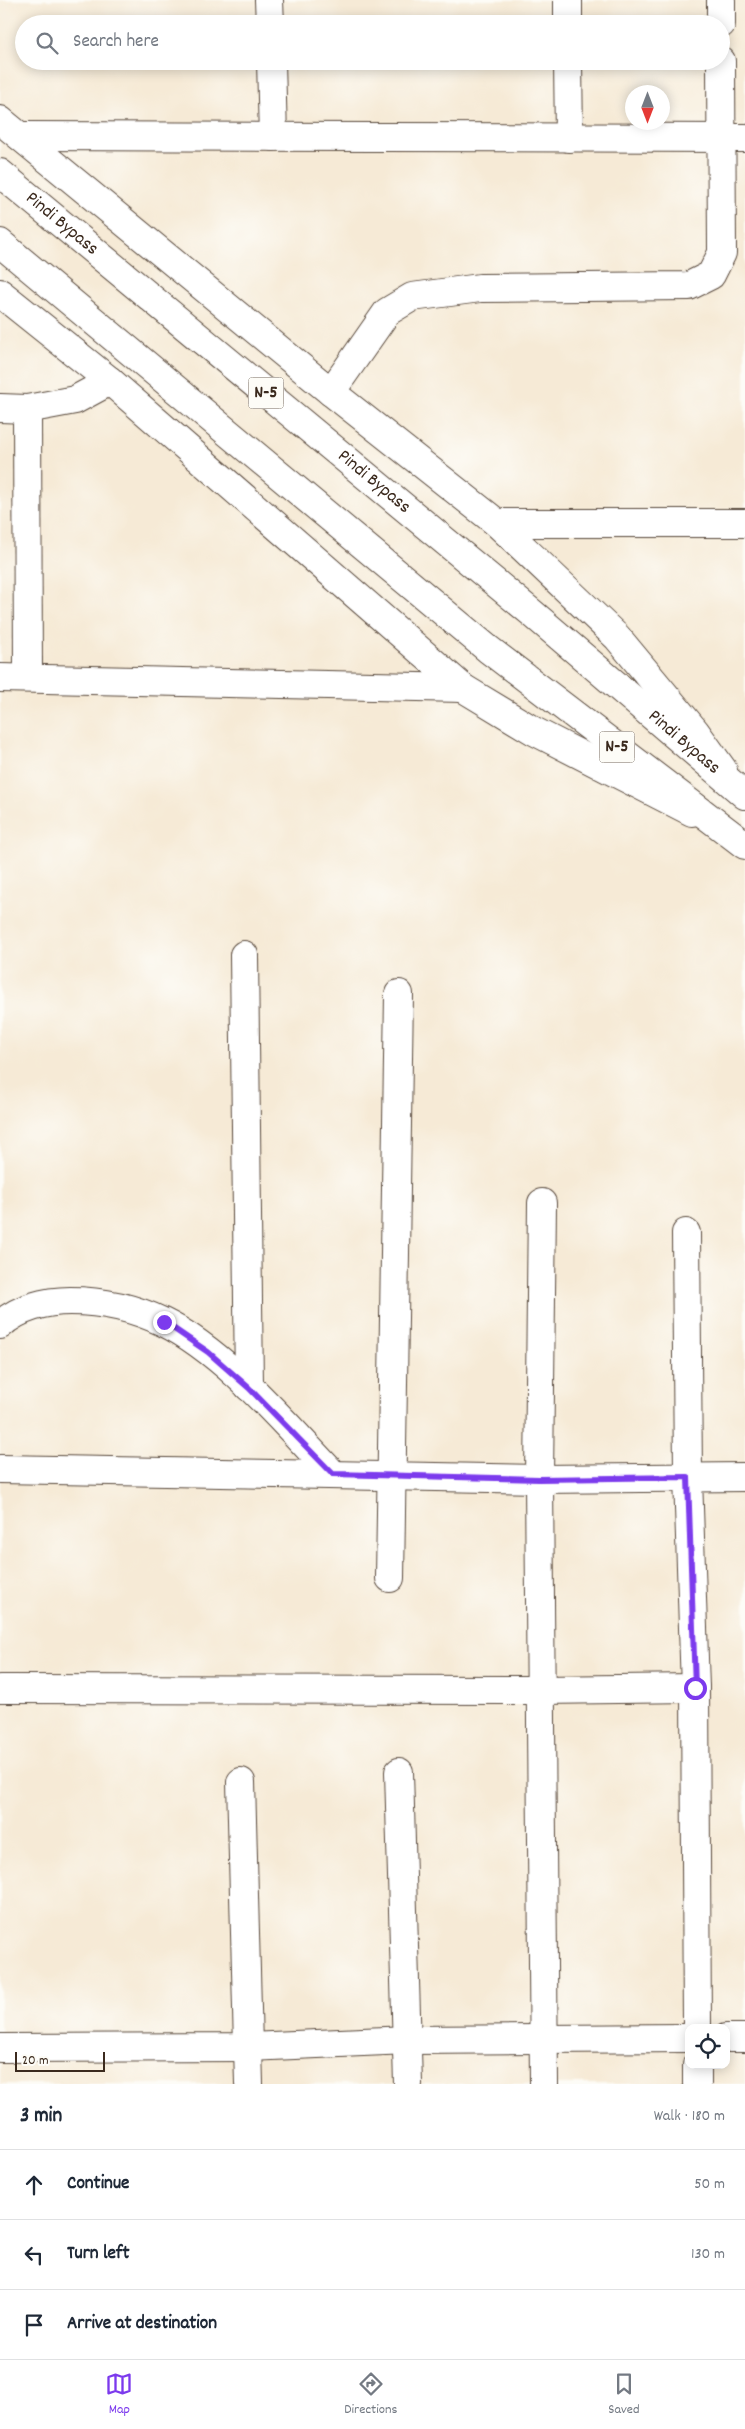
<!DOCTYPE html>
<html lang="en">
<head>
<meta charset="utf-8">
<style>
  body { margin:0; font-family:Dekko,sans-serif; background:#f6f6f7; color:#1f2937 }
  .controls { position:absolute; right:15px; bottom:15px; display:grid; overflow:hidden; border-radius:10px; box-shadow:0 2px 12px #0003 }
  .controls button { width:45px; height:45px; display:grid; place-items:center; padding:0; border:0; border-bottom:1px solid #e0e1e3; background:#fff; color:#1f2937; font:25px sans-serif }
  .compass { position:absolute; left:625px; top:85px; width:45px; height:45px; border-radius:50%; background:#fff; box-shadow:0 2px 12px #0003; rotate:180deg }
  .scale { position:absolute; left:15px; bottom:12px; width:90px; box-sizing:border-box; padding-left:5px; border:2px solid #3b2a1e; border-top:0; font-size:14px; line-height:18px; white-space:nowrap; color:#3b2a1e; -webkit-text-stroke:4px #fdfcf7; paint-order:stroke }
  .stop { position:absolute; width:15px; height:15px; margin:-11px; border:4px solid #7c3aed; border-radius:50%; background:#fff }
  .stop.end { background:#7c3aed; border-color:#fff; box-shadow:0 1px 5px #0008 }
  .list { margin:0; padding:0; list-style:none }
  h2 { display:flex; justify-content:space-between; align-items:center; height:65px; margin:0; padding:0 20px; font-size:21px }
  h2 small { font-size:16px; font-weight:400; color:#747a83 }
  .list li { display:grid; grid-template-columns:32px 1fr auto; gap:15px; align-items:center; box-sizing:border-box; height:70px; padding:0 20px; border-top:1px solid #e0e1e3 }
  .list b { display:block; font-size:19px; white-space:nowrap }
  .list em { font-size:16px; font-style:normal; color:#747a83 }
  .icon { flex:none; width:28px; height:28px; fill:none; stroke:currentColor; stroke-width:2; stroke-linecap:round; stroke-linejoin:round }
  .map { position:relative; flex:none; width:745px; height:2084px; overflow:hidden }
  .search { position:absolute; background:#fff; box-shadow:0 2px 12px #0003; left:15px; right:15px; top:15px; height:55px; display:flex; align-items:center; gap:12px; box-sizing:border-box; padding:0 18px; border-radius:28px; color:#747a83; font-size:19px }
  .sheet { height:275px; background:#fff }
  nav { display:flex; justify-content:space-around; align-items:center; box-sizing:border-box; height:70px; border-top:1px solid #e0e1e3; background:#fff; font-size:14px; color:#747a83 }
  nav a { display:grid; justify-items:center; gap:2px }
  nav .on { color:#7c3aed }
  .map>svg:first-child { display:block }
</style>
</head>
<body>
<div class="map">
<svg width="745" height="2084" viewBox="0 0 745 2084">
  <rect width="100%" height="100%" fill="#fdfcf7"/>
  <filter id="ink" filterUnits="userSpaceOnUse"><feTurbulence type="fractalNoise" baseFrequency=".02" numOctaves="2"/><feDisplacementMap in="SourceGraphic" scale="10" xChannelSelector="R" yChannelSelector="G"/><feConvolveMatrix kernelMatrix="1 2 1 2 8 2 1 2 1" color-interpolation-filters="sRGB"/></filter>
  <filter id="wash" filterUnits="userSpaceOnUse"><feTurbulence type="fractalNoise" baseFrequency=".0096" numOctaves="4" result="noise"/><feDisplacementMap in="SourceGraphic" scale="20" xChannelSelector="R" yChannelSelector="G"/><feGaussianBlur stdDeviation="1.12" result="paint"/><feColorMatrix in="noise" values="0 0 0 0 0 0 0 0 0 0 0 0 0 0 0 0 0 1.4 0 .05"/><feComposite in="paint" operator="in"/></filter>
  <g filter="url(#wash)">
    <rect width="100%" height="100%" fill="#f6ead6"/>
  </g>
  <g filter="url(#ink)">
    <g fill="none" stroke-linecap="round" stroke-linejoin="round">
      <g stroke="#57473a" stroke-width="30">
        <g id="minor">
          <path d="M269 0 270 24"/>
          <path d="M568 0V24"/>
          <path d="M721 0V24"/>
          <path d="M271 61 273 137"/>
          <path d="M568 61 569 138"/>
          <path d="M0 120 331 392 497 523 617 637 695 731 723 770"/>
          <path d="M20 136 745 138"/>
          <path d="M0 293 110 381 463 688 534 731 692 812"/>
          <path d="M331 392 387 312 412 297 480 288 689 286 711 275 722 253 721 61"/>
          <path d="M0 408 27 409 75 400 110 381"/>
          <path d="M27 409 28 678"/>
          <path d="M497 523H745"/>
          <path d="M0 678 463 688"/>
          <path d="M244 955 249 1387"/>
          <path d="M542 1203 539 1479 544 2084"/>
          <path d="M686 1233 688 1477 695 1688 697 2028"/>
          <path d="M0 1325C18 1308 46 1301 70 1301 101 1301 134 1308 163 1322 225 1352 285 1424 333 1474"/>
          <path d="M0 1469 539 1479 745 1477"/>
          <path d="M390 1578 399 994"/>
          <path d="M0 1689 541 1690 695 1688"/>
          <path d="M399 1772 408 2084"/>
          <path d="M241 1782 249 2084"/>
          <path d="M726 2038H745"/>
          <path d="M0 2048 249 2047 408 2040 689 2038"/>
          <path d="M697 2084V2065"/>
        </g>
      </g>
      <g stroke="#57473a" stroke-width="30">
        <g id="highway">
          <path id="s1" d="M0 173 532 613 745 795"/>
          <path d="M0 243 488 649 745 845"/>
        </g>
      </g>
      <use href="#minor" stroke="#fff" stroke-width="28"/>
      <use href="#highway" stroke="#fff" stroke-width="28"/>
    </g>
  </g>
  <g fill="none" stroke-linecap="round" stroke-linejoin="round" filter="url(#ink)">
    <path stroke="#7c3aed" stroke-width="6" d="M164 1322 208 1352 249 1388 333 1474 539 1479 688 1477 695 1688"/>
  </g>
  <g text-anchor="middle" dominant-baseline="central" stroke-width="4.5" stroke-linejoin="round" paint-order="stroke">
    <g fill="#fdfcf7" stroke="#75695f" stroke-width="1">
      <rect x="248.5" y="377.5" width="35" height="31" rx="4"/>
      <rect x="599.5" y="731.5" width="35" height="31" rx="4"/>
    </g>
    <g font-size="18" font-weight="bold" fill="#3b2a1e">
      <text x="266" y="393">N-5</text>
      <text x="617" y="747">N-5</text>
    </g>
    <g font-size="19" fill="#3b2a1e" stroke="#fdfcf7">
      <text stroke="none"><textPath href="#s1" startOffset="80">Pindi Bypass</textPath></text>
      <text stroke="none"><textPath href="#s1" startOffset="485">Pindi Bypass</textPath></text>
      <text stroke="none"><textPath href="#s1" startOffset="890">Pindi Bypass</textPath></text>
    </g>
  </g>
</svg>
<div class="controls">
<button><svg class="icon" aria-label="locate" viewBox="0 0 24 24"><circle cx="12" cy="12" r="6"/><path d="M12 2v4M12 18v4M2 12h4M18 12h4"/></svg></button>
</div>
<svg class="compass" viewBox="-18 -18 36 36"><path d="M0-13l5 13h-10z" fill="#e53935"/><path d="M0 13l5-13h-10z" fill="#747a83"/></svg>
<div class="scale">20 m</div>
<div class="stop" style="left:695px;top:1688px"></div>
<div class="stop end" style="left:164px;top:1322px"></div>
<div class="search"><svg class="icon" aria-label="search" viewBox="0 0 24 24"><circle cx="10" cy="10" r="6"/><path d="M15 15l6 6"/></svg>Search here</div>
</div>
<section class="sheet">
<h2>3 min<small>Walk · 180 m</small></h2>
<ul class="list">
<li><svg class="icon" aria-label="ahead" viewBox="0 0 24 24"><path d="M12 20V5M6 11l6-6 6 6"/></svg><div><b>Continue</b></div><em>50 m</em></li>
<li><svg class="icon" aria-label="left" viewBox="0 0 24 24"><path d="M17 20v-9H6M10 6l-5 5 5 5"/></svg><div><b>Turn left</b></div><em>130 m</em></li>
<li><svg class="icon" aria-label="arrive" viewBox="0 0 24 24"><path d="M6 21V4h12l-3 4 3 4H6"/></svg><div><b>Arrive at destination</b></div></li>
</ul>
</section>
<nav>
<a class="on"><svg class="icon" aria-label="map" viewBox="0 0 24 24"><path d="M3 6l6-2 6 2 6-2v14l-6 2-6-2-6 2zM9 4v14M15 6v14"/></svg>Map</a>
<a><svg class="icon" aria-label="directions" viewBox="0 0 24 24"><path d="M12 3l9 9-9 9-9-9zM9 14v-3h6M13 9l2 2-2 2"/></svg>Directions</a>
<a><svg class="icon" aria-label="saved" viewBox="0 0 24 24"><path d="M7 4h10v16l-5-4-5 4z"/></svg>Saved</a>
</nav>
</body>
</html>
